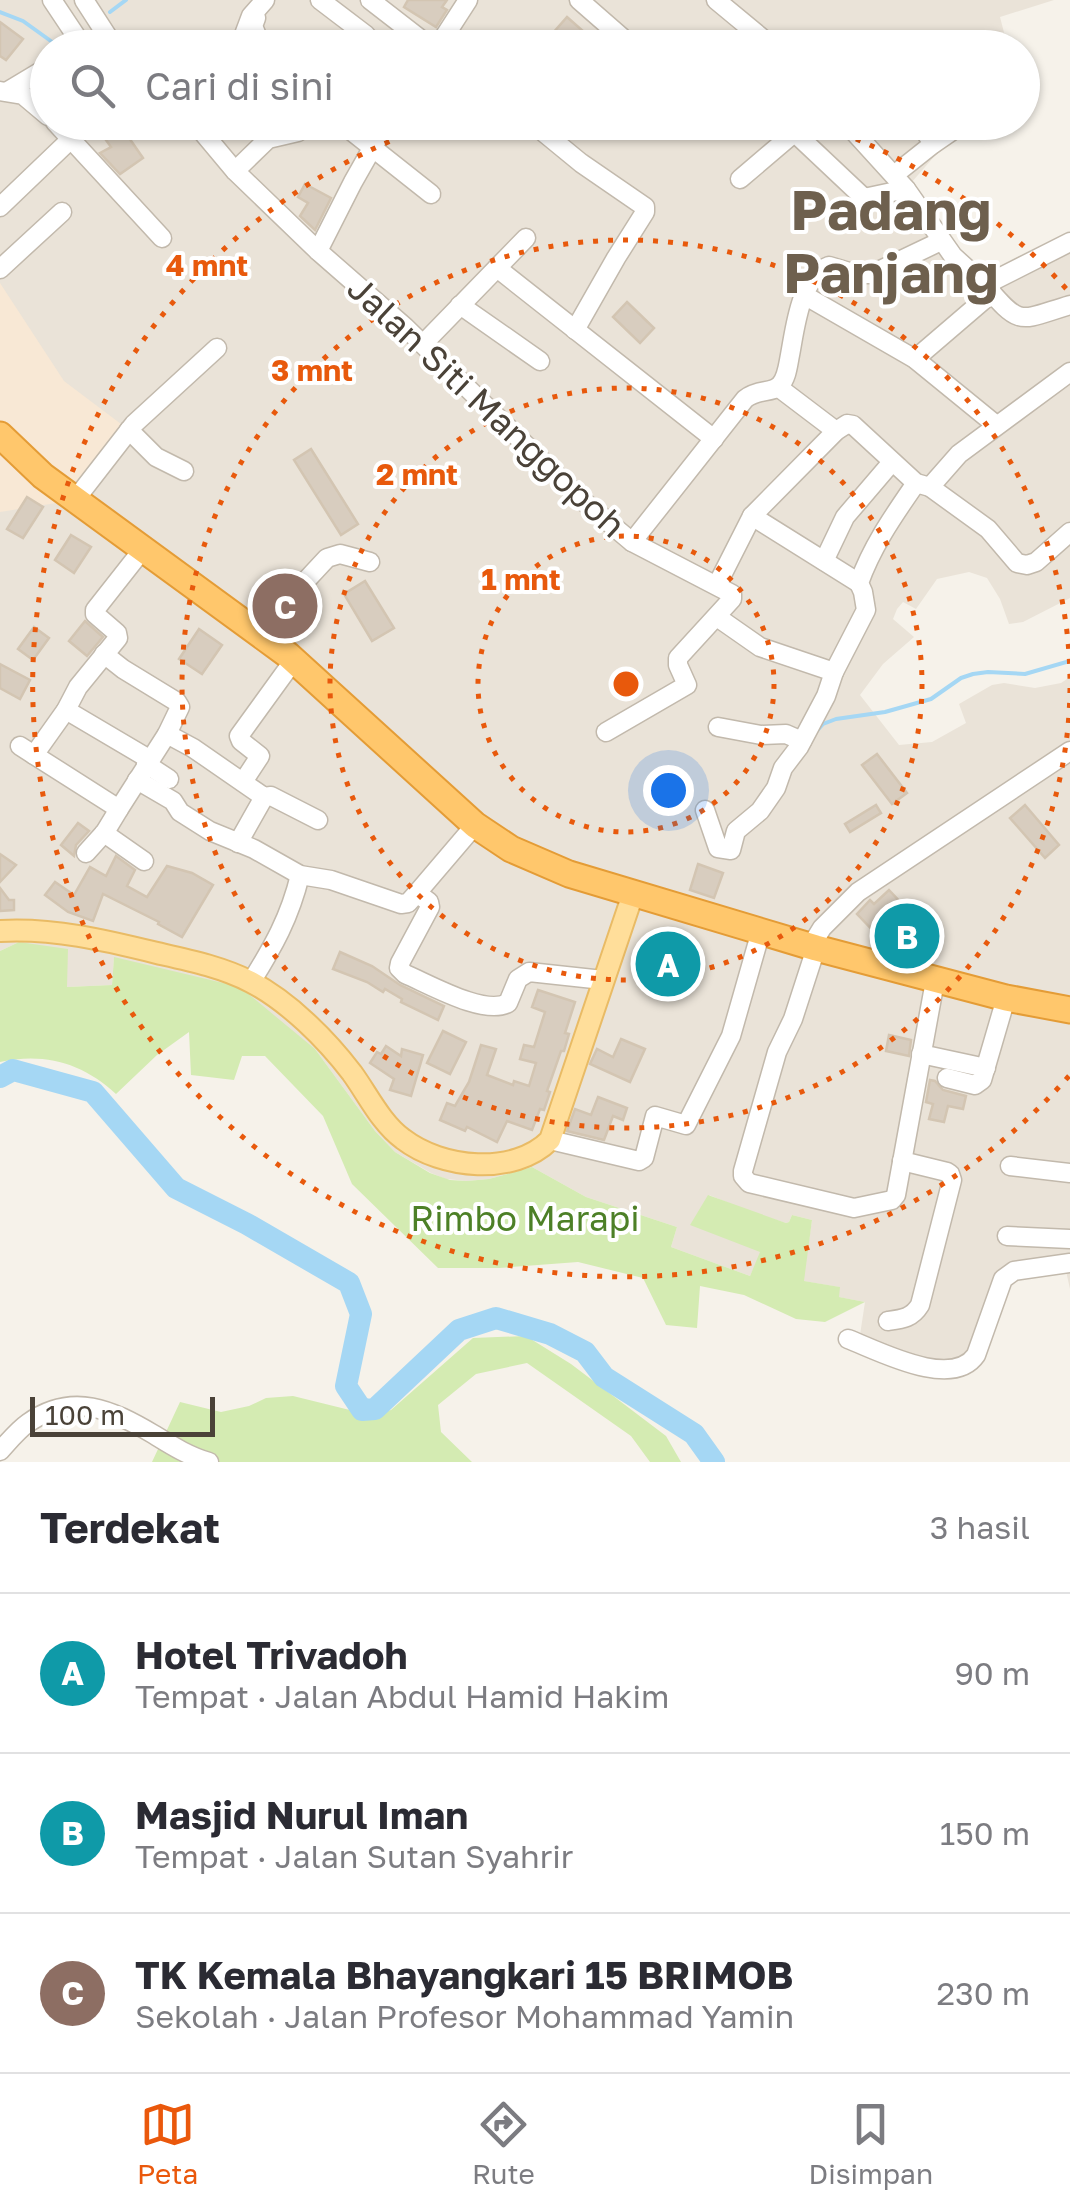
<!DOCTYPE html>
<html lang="id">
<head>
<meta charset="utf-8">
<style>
  body { margin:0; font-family:"Golos Text",sans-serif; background:#f2f2f3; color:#2b2b33 }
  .scale { position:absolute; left:30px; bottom:25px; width:185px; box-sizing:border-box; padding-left:10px; border:5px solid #4a4238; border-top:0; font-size:28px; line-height:35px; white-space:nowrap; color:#4a4238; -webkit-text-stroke:8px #fff; paint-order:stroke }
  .you { position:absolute; left:668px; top:790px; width:35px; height:35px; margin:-25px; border:8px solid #fff; border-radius:50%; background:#1a73e8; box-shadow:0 0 0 15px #1a73e833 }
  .badge { display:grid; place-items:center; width:65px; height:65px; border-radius:50%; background:#ea580c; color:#fff; font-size:32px; font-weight:700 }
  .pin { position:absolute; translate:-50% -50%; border:5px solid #fff; box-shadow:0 2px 10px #0006 }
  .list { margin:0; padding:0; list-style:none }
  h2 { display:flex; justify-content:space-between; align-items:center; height:130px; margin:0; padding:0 40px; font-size:42px }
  h2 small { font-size:32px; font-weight:400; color:#7c7c81 }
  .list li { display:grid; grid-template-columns:65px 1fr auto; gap:30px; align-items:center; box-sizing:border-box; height:160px; padding:0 40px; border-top:2px solid #e1e1e2 }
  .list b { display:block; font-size:38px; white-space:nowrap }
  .list p { margin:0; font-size:32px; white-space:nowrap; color:#7c7c81 }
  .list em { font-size:32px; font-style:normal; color:#7c7c81 }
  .icon { flex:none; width:55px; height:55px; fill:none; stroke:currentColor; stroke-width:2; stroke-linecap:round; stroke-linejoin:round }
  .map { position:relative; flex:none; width:1070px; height:1462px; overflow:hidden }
  .search { position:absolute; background:#fff; box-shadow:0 2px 8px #0004; left:30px; right:30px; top:30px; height:110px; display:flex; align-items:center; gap:25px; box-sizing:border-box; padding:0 35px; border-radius:55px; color:#7c7c81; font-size:38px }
  .sheet { height:610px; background:#fff }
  nav { display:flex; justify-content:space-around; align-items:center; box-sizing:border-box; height:140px; border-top:2px solid #e1e1e2; background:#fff; font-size:28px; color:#7c7c81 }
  nav a { display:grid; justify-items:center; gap:5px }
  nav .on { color:#ea580c }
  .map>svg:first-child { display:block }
</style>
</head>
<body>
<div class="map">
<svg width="1070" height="1462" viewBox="0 0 1070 1462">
  <rect width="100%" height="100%" fill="#f6f2ea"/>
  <path fill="#eae3d8" d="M0 0H1054L1000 17 1008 48H48V122L966 123 945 139 939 151 911 183 943 239 983 273 991 275 1070 241V598L1023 622 1009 624 1000 599 987 578 969 572 937 579 916 609 903 602 897 609 893 619 914 637 883 664 860 695 899 745 932 742 966 723 959 704 992 685 1004 683 1035 688 1061 683 1070 677V1289L1064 1262 1014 1269 988 1336 951 1368 890 1348 860 1335 865 1302 838 1297 839 1287 803 1281 812 1220 792 1215 789 1222 786 1223 751 1212 709 1195 761 1252 750 1276 671 1247 677 1227 586 1197 532 1167 489 1179 467 1181 446 1179 431 1173 395 1152 375 1131 315 1049 114 958 112 985 67 987 19 942 0 951Z"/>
  <path fill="#f8e8d5" d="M0 283 64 381 129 430 75 500 0 512Z"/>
  <g fill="#d4ebb2">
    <path d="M19 942 68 949 67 987 112 985 114 957 240 987 315 1049 375 1131 395 1152 430 1173 450 1180 467 1181 489 1179 532 1167 586 1197 677 1227 671 1247 750 1276 760 1252 690 1225 708 1195 786 1223 789 1222 792 1215 812 1220 804 1281 840 1287 839 1297 865 1302 825 1322 796 1319 744 1295 700 1286 697 1328 666 1325 643 1278 578 1262 499 1268H438L352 1184 323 1116 265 1056H242L234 1080 191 1075 189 1032 157 1055 116 1094C83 1063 44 1052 0 1062V951Z"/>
    <path d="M526 1336 571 1364 666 1436 681 1462H650L631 1436 527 1363 476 1374 438 1405 441 1432 472 1462H152L180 1402 221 1412 249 1406 266 1398 293 1396 370 1415 391 1410 473 1338Z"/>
  </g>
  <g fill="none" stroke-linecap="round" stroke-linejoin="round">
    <g stroke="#a5d7f4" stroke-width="4">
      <path d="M0 12 23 21 55 44H62L70 39"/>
      <path d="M110 12 126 0"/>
      <path d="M815 733 823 724 836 719 885 712 931 699 961 678 973 674 988 672 1025 674 1070 661"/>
    </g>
    <path stroke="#a5d7f4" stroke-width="22" d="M0 1077 13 1070 93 1092 176 1188 247 1224 349 1283 361 1314 346 1386 362 1410 375 1409 459 1330 496 1318 550 1334 585 1352 604 1377 694 1434 714 1462"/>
  </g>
  <g fill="#d8cdbf" stroke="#d3c5b2" stroke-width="2.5">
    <path d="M408 0H447L442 7 447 10 436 27 404 7Z"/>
    <path d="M567 17 583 31 568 48H550L545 42Z"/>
    <path d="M0 22 23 39 6 60 0 56Z"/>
    <path d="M462 33 488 48H452Z"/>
    <path d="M93 122H118L143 158 120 174 100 153 111 147Z"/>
    <path d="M305 184 331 198 315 230 300 216 308 203 298 197Z"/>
    <path d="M627 302 654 328 640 343 613 317Z"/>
    <path d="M311 449 358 524 341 535 294 460Z"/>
    <path d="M27 497 43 507 23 538 7 529Z"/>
    <path d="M71 535 91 547 74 573 55 560Z"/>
    <path d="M365 581 394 628 372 641 344 594Z"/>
    <path d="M85 621 103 637 87 656 69 641Z"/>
    <path d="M34 627 49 638 33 660 18 649Z"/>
    <path d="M199 629 222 645 202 674 179 659Z"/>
    <path d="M0 664 30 680 20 699 0 688Z"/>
    <path d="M877 754 907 793 892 804 862 765Z"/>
    <path d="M876 805 881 813 850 832 845 824Z"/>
    <path d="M1025 805 1059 845 1045 858 1010 818Z"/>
    <path d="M78 823 89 831 76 845 74 856 61 845Z"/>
    <path d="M0 854 16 865 0 882Z"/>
    <path d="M116 856 135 870 127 886 147 897 167 866 192 873 213 885 182 937 158 924 159 922 103 894 93 921 68 912 45 895 55 882 74 895 90 867 106 876Z"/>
    <path d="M698 864 723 873 714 898 690 890Z"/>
    <path d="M0 888 9 900H14V910L0 911Z"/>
    <path d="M889 890 904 906 903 908 932 934 926 943 928 945 917 958 891 951 879 942 881 939 857 914 870 900 874 904Z"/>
    <path d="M664 938 687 945 670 992 648 985Z"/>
    <path d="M340 952 372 966 400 985 444 1006 438 1020 401 1002 402 999 385 989 383 992 367 982 333 969Z"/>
    <path d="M538 990 575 1002 565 1033 569 1034 564 1051H561L547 1091 550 1092 544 1110 540 1109 532 1130 507 1121 497 1142 467 1127 465 1131 440 1120 447 1103 455 1106 469 1082 481 1045 496 1049 487 1075 513 1085 514 1081 529 1086 536 1063 520 1059 524 1045 534 1047 545 1012 532 1007Z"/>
    <path d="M443 1031 466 1042 450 1074 427 1063Z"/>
    <path d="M889 1035 911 1040 909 1056 886 1051Z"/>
    <path d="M621 1039 645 1049 630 1082 590 1064 597 1049 613 1057Z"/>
    <path d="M386 1046 401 1056 402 1049 423 1055 411 1096 390 1090 394 1079 370 1063 377 1052 381 1054Z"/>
    <path d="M930 1080 935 1081 943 1090 966 1096 963 1109 948 1106 944 1122 929 1119 933 1104 926 1102Z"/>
    <path d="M598 1097 627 1108 623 1120 613 1116 604 1140 567 1131 575 1109 591 1115Z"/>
  </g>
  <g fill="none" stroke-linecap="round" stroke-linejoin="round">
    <g stroke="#c2b9ac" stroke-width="21">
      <g id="minor">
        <path d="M52 0 78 39V48"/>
        <path d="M84 0 115 48"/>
        <path d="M320 0 366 35"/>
        <path d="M370 0 432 48"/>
        <path d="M579 0 634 48"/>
        <path d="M716 0 774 48"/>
        <path d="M256 18 253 26 262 48"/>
        <path d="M239 48 251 16 265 0"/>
        <path d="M437 48 468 0"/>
        <path d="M0 91 23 95 48 116"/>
        <path d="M8 91 48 67"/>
        <path d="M55 122 162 238"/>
        <path d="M194 122 235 171 318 251 405 327 582 500 632 542 732 594V599L678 658V665L687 685 606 732"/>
        <path d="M340 122 431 194"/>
        <path d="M531 122 581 163 645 207V212L616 258 575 330"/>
        <path d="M845 122 906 189 953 256 985 285 1070 242"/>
        <path d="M919 122 933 144"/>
        <path d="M795 133 864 198 906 189"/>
        <path d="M235 171 268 139 298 132 310 122"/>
        <path d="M894 175 933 144 965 122"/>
        <path d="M740 179 807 122"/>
        <path d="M0 207 72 138"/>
        <path d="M318 251 353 182 387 122"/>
        <path d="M497 268 714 439"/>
        <path d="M0 269 62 212"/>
        <path d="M986 286C1021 328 1020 320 1070 305"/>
        <path d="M804 295 915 359 996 425"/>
        <path d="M460 305 540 361"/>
        <path d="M423 344 526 238"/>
        <path d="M915 359 992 293"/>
        <path d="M778 387 836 431"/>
        <path d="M129 430 156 457 184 471"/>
        <path d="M930 487 959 454 1070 372"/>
        <path d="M75 500 134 424 217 348"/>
        <path d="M752 516 859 583"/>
        <path d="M632 542 745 399C759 388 772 394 780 385 787 378 788 365 790 355 795 329 800 277 829 266L856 274H872L941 241"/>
        <path d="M824 561 845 517 892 462"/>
        <path d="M717 585 752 516 836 431 847 424 853 425 916 483 930 487 988 529 1017 563 1027 565 1036 562 1070 532"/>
        <path d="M717 617 760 647 834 672 866 610 863 592 859 583C872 546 894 515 916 483"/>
        <path d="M258 632 327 558 340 554 370 562"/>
        <path d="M66 710 149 759"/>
        <path d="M718 727 761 735 786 734 802 741"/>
        <path d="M167 734 193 748 264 797 271 796 318 820"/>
        <path d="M20 746 119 809 167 734 180 707 177 702 123 669 104 654"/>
        <path d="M34 755 66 710 78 687 118 638 117 633 95 614V610L143 549"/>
        <path d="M146 764 169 779"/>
        <path d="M137 780 173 801 180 812 210 831 254 849 300 875 331 880 401 904 408 903 417 893 475 825"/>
        <path d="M243 782 260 756 241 741 239 736 294 660"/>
        <path d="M705 810 718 848 731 850 736 831 760 811 776 788 783 768 799 747 826 696 834 672"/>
        <path d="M104 833 144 861"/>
        <path d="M238 843 264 797"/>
        <path d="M86 853 105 832 119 809"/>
        <path d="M417 893 429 902 430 907 400 963 399 968 405 974C429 984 484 1016 508 1003L518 979 529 972 603 980"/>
        <path d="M811 946 822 928 858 892 1070 751"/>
        <path d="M816 948 793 1019 777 1052 743 1171V1176L749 1183 854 1208 892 1200 896 1195 935 981"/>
        <path d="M251 982C273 947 290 917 300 875"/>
        <path d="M921 1054 986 1068"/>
        <path d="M947 1078 975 1085 982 1080 1006 998"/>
        <path d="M550 1140 639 1161 644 1158 655 1116 686 1125 731 1036 761 931"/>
        <path d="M1010 1166 1070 1173"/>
        <path d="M1007 1236 1070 1239"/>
        <path d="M888 1321C903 1319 912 1318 920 1305L952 1180 950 1174 947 1172 902 1161"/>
        <path d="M848 1339C879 1351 952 1390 976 1355L1003 1279 1014 1271 1070 1263"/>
        <path d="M0 1451C9 1441 18 1430 28 1423 73 1391 112 1410 153 1434 171 1445 188 1456 209 1462"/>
      </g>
    </g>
    <g stroke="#e9bb65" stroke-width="24">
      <path id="major" d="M0 931C54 928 104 940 157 953 188 960 222 967 251 982 289 1002 326 1039 352 1073 368 1095 381 1123 403 1139 442 1169 514 1176 550 1140L633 894"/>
    </g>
    <g stroke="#e49c36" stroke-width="29">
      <path id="highway" d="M0 435 43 476 288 655 475 825 511 849 569 874 816 948 1006 998 1070 1010"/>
    </g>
    <use href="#minor" stroke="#fff" stroke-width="18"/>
    <use href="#major" stroke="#ffde9a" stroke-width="20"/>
    <use href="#highway" stroke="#ffc76c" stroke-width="25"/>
  </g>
  <g fill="none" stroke="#e8590c" stroke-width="5" stroke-dasharray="5 10">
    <circle cx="626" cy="684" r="148"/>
    <circle cx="626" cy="684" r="296"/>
    <path d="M1070 688A444 444 0 1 1 1070 680"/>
    <path d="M1069 1076A592 592 0 1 1 438 123M814 123A592 592 0 0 1 1069 292"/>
  </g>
  <g text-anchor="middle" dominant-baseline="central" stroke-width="8" stroke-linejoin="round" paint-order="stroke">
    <g font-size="35" fill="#4a4238" stroke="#fff">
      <text transform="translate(487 406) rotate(43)">Jalan Siti Manggopoh</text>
    </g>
    <g font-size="35" fill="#4d8027" stroke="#fff">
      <text x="525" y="1218">Rimbo Marapi</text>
    </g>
    <g font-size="55" font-weight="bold" fill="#6e604e" stroke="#fff">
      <text x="891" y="209">Padang<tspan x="891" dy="63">Panjang</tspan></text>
    </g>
  </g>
  <circle cx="626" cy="684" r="15" fill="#e8590c" stroke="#fff" stroke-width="5"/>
  <g font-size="30" text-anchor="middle" font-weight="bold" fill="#e8590c" stroke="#fff" stroke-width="8" stroke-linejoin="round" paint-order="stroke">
    <text x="207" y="276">4 mnt</text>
    <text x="312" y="381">3 mnt</text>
    <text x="417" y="485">2 mnt</text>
    <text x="521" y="590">1 mnt</text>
  </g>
</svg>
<div class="scale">100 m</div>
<div class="you"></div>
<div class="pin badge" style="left:668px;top:964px;background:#0f9aa8">A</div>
<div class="pin badge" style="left:907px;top:936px;background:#0f9aa8">B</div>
<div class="pin badge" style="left:285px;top:606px;background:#8d6e63">C</div>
<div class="search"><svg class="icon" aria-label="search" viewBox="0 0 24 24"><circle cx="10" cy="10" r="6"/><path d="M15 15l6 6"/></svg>Cari di sini</div>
</div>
<section class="sheet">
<h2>Terdekat<small>3 hasil</small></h2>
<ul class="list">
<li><span class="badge" style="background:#0f9aa8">A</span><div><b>Hotel Trivadoh</b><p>Tempat · Jalan Abdul Hamid Hakim</p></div><em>90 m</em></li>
<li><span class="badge" style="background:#0f9aa8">B</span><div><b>Masjid Nurul Iman</b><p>Tempat · Jalan Sutan Syahrir</p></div><em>150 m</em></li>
<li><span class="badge" style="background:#8d6e63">C</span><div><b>TK Kemala Bhayangkari 15 BRIMOB</b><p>Sekolah · Jalan Profesor Mohammad Yamin</p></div><em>230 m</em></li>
</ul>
</section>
<nav>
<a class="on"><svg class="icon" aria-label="map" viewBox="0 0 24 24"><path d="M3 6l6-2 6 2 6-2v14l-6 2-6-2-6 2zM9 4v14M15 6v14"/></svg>Peta</a>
<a><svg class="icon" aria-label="directions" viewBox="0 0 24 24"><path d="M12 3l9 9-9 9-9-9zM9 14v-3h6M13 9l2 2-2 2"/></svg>Rute</a>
<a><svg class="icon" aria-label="saved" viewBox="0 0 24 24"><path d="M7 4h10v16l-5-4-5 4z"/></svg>Disimpan</a>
</nav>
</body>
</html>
